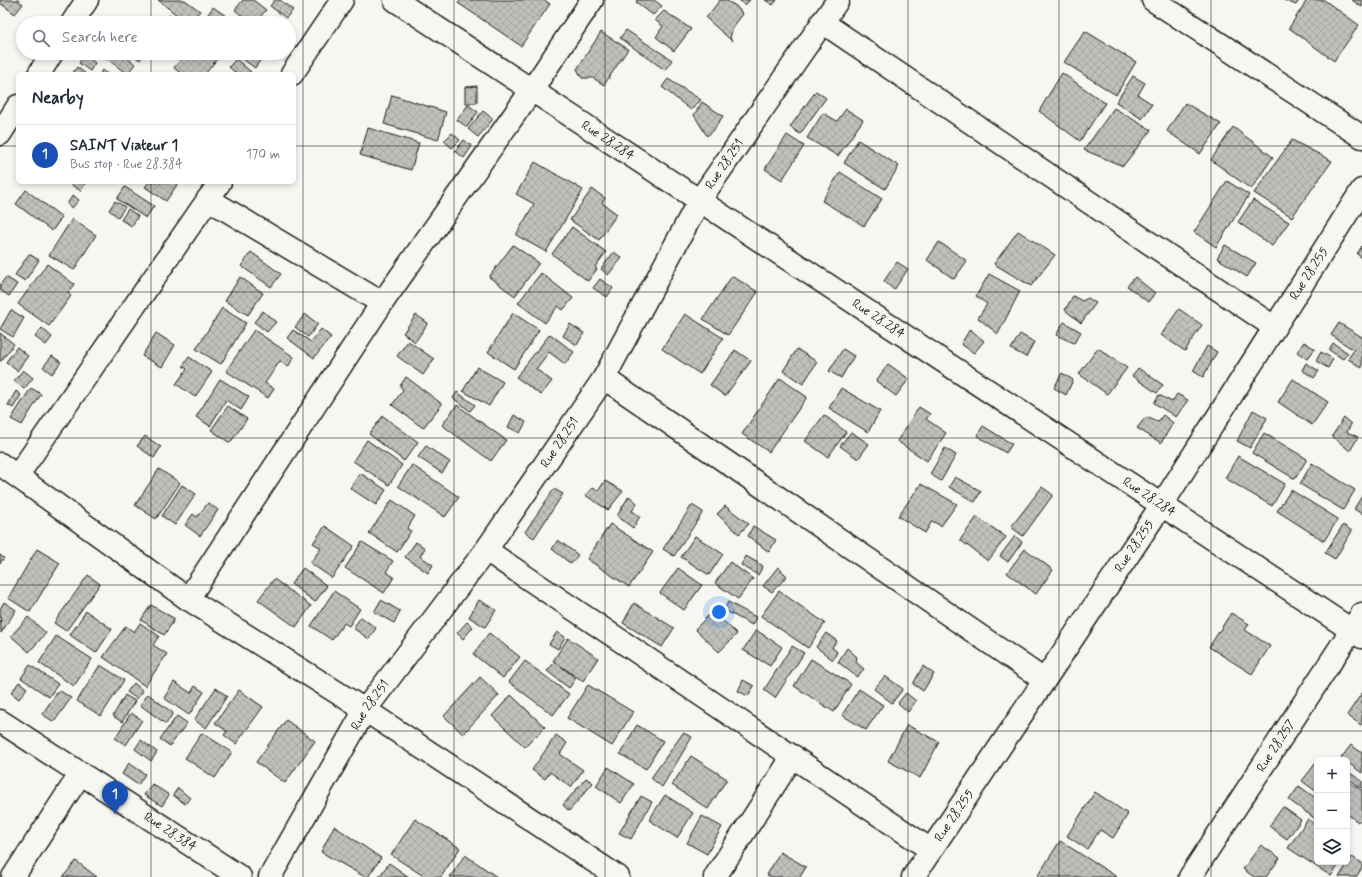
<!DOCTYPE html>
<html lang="en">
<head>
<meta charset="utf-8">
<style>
  body { margin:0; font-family:Mynerve,sans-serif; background:#f2f2f3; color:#1f2937 }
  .controls { position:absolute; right:12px; bottom:12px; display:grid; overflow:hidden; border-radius:6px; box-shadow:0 2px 6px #0003 }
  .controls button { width:36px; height:36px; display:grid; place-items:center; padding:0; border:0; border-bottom:1px solid #e0e1e3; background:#fff; color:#1f2937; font:20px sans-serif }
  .you { position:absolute; left:719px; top:612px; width:14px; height:14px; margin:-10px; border:3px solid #fff; border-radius:50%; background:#1a73e8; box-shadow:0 0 0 6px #1a73e833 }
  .badge { display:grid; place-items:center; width:26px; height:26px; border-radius:50%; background:#0b8043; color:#fff; font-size:13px; font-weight:700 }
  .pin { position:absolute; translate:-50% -33px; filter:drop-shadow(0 1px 2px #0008) }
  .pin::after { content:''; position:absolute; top:21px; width:14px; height:12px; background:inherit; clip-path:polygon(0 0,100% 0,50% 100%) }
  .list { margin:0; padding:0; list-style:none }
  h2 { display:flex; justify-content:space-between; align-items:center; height:52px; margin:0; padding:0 16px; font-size:17px }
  h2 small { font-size:13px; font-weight:400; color:#747a83 }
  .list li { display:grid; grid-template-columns:26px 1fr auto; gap:12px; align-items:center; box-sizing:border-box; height:60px; padding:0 16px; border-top:1px solid #e0e1e3 }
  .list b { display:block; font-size:15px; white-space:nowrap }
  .list p { margin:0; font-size:13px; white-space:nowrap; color:#747a83 }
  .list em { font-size:13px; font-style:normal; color:#747a83 }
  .icon { flex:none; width:22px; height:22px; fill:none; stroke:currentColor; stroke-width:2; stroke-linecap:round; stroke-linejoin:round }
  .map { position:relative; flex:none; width:1362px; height:877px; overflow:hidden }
  .search { position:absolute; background:#fff; box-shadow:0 2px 6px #0003; left:16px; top:16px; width:280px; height:44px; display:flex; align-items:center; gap:10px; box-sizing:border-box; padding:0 14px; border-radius:22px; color:#747a83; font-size:15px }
  .panel { position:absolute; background:#fff; box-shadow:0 2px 6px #0003; left:16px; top:72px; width:280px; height:112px; border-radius:6px }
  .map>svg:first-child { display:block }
</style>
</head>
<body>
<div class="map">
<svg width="1362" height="877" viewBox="0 0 1362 877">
  <defs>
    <pattern id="building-cross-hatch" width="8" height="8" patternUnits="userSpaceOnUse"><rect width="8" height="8" fill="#c0c0bd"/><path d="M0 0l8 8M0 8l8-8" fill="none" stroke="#a4a4a2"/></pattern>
  </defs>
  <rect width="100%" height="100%" fill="#f6f6f2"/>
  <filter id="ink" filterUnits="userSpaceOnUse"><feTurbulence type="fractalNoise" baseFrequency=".025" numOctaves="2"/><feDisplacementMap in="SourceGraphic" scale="8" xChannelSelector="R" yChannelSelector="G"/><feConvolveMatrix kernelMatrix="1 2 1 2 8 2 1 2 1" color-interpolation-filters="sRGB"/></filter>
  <g filter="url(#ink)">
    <g fill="url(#building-cross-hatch)" stroke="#1c1c1c">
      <path d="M0 0H18L23 4 15 14 0 3Z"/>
      <path d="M158 0H185L200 11 190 23H187Z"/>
      <path d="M243 0H253L266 10 255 23H251L235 10Z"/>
      <path d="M275 0H280L293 10 286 18 270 6Z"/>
      <path d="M460 0H544L550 4 521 46 458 3Z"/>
      <path d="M637 0H654L662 6 653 15 636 2Z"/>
      <path d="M720 0H725L736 6 743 14 733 27 730 38 732 41 706 18Z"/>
      <path d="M739 0H750L745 5Z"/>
      <path d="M765 0H777L773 5Z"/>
      <path d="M1284 0H1299L1296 5Z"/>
      <path d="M1307 0H1324L1359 25 1334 61 1289 28Z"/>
      <path d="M1352 0H1362V7Z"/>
      <path d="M213 7 236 23H202Z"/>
      <path d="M664 11 691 29 674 51 656 37 663 26 655 20Z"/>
      <path d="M169 15 182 23H164Z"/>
      <path d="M626 30 672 60 665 70 620 38Z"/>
      <path d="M1085 31 1136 62 1116 95 1064 62Z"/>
      <path d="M601 32 628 49 604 85 593 78H582L577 69Z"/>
      <path d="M110 53H121L135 64 127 74 106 58Z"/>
      <path d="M130 53H144L140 60Z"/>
      <path d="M186 53H222L205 74H182L174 68Z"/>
      <path d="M249 53H265L255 68 244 60Z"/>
      <path d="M84 55 95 63 90 71 79 63Z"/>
      <path d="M236 59 251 72 249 74H237L229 67Z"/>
      <path d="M77 67 86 74H72Z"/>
      <path d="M102 70 109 74H100Z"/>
      <path d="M1062 73 1105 103 1080 141 1039 111Z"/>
      <path d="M1133 76 1145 83 1138 95 1152 104 1142 119 1116 102Z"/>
      <path d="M668 79 701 100 691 110 662 87Z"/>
      <path d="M477 86V103H465V87Z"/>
      <path d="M816 91 826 98 800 134 790 127Z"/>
      <path d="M392 95 446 112 438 140 384 124Z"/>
      <path d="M702 102 723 116 713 131 707 136 694 115Z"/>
      <path d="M1185 103 1221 124 1200 154 1167 131Z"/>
      <path d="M468 105 478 112 467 127 457 120Z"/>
      <path d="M1114 108 1151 130 1123 166 1084 150Z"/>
      <path d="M846 109 863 120 838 156 807 138 823 113 837 121Z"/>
      <path d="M483 111 493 119 478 137 468 129Z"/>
      <path d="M1233 127 1273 157 1251 189 1211 160Z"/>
      <path d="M368 128 419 143 411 170 360 155Z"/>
      <path d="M452 133 460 140 452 148 444 141Z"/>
      <path d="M787 135 804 146 782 180 765 169Z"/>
      <path d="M464 140 472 146 464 158 455 151Z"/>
      <path d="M858 140 899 166 885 189 844 163Z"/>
      <path d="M1292 140 1332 161 1292 217 1254 193Z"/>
      <path d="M535 162 583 190 546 252 516 235 534 204 516 194Z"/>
      <path d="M840 172 882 199 864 226 822 201Z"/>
      <path d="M1227 181 1249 195 1216 247 1194 232Z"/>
      <path d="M71 182H86L81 191 70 184Z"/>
      <path d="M149 182H179L166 201 145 187Z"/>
      <path d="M125 187 154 206 146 218 117 199Z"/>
      <path d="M592 189 605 198 602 203 617 214 599 240 570 220Z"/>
      <path d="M26 190 62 217 52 231 16 204Z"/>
      <path d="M73 195 79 200 72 208 67 204Z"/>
      <path d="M1253 200 1289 222 1272 246 1238 222Z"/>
      <path d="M115 201 125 207 118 217 109 210Z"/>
      <path d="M128 209 138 216 132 226 121 220Z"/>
      <path d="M72 219 96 235 74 270 49 255Z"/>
      <path d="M572 227 606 252 595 267 597 269 588 281 552 254Z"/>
      <path d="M1018 231 1055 255 1031 286 994 264Z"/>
      <path d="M939 242 967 261 954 279 927 260Z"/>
      <path d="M513 245 539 263 515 296 489 277Z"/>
      <path d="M1225 245 1256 263 1247 277 1217 258Z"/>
      <path d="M1362 246V258L1357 254Z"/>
      <path d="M251 252 281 274 271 287 241 266Z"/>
      <path d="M614 252 622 258 608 275 601 269Z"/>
      <path d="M29 254 39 260 25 281 15 275Z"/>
      <path d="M897 262 908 269 894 290 884 281Z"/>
      <path d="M47 264 74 284 68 293 71 296 49 326 18 304Z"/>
      <path d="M541 273 573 298 563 310 558 306 545 323 518 303Z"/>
      <path d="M989 274 1020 291 998 334 978 318 987 304 976 296Z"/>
      <path d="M732 276 758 292 728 335 703 319Z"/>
      <path d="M6 277 17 284 9 296 0 290V285Z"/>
      <path d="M240 277 263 293 248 315 225 301Z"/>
      <path d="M1135 277 1155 293 1148 302 1127 286Z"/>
      <path d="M600 279 613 288 607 297 593 288Z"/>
      <path d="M1073 296 1082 301 1088 298 1096 303 1081 323 1065 310Z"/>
      <path d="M222 308 246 323 221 364 196 349Z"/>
      <path d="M1179 309 1202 325 1185 351 1161 335Z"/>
      <path d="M11 310 24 318 13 337 0 329Z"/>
      <path d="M263 311 276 322 267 332 254 322Z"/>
      <path d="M513 313 539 330 514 369 488 352Z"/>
      <path d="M305 314 318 324 308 337 295 327Z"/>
      <path d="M685 314 723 338 700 374 662 349Z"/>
      <path d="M416 315 428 323 415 342 403 333Z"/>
      <path d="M1064 322 1081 332 1074 343 1056 335Z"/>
      <path d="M1339 323 1362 337V368L1348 359 1354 350 1331 335Z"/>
      <path d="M570 324 584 333 577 345 563 336Z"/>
      <path d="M42 328 52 337 46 345 35 337Z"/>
      <path d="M321 329 331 337 314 358 287 338 293 330 311 342Z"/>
      <path d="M970 329 984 341 974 353 961 344Z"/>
      <path d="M254 330 294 357 288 367 280 361 265 383 274 389 268 398 226 371Z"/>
      <path d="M0 333 14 344 1 361H0Z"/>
      <path d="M156 333 175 345 162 367 142 356Z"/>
      <path d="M550 334 574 352 565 364 549 352 536 369 552 381 541 395 516 377Z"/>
      <path d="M1020 334 1034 342 1026 357 1011 349Z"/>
      <path d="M408 341 434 359 423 375 397 356Z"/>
      <path d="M1304 342 1315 349 1307 359 1297 352Z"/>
      <path d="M1333 343 1348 353 1343 359 1329 350Z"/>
      <path d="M1207 346 1217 352 1203 377 1193 371Z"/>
      <path d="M17 347 28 356 17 371 6 362Z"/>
      <path d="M1098 348 1127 368 1107 394 1079 374Z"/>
      <path d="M797 349 817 362 803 384 783 371Z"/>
      <path d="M843 349 854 356 841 378 829 371Z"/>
      <path d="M735 350 751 361 725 396 710 385Z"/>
      <path d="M1321 352 1333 359 1328 368 1316 361Z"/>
      <path d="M52 356 61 362 52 374 43 367Z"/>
      <path d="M189 357 212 372 195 397 176 384 187 369 183 366Z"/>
      <path d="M1306 363 1319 371 1314 378 1302 370Z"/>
      <path d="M888 364 909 379 896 396 876 381Z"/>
      <path d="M477 367 503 382 489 406 463 391Z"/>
      <path d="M1138 368 1163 385 1157 393 1132 376Z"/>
      <path d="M23 370 33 378 24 389 14 381Z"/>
      <path d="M1062 373 1073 380 1066 395 1054 388Z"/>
      <path d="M406 377 442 404 423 428 392 405 403 390 400 386Z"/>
      <path d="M780 378 807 397 769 452 742 434Z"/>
      <path d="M220 379 249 397 241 410 226 400 210 426 196 417Z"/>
      <path d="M1293 379 1328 402 1312 425 1278 402Z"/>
      <path d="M31 388 41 394 22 425 11 419Z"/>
      <path d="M841 388 880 411 868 432 829 408Z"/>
      <path d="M16 391 21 395 13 408 8 405Z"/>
      <path d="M457 392 475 405 470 411 453 398Z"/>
      <path d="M1177 394 1188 400 1176 417 1154 403 1159 395 1172 402Z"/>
      <path d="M457 405 506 440 491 461 442 425Z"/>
      <path d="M228 406 247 419 230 443 211 430Z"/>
      <path d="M919 407 930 414 926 419 946 433 927 461 897 441Z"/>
      <path d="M1253 410 1267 418 1250 448 1237 441Z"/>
      <path d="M514 415 526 422 520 433 508 427Z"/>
      <path d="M824 415 846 432 828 457 805 441Z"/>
      <path d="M1163 415 1173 423 1161 443 1137 428 1146 417 1158 422Z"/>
      <path d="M383 416 418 442 404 461 369 434Z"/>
      <path d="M1344 418 1351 424 1347 432 1358 437 1350 451 1332 436Z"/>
      <path d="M983 426 1012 444 1006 453 977 436Z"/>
      <path d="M851 432 869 444 858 459 840 446Z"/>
      <path d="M1264 433 1307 459 1295 479 1252 453Z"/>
      <path d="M145 436 161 447 154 458 137 446Z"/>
      <path d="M367 440 402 465 389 485 353 461Z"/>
      <path d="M426 446 450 462 442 473 418 457Z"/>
      <path d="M945 448 956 455 941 481 930 474Z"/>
      <path d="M1238 456 1285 484 1272 506 1225 478Z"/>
      <path d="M1312 463 1355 490 1343 510 1300 484Z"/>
      <path d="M412 465 459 497 445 517 398 486Z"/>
      <path d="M159 469 180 483 156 519 135 505Z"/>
      <path d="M360 473 386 490 376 505 350 488Z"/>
      <path d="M955 477 981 491 975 502 949 487Z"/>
      <path d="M605 481 623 491 608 510 585 495 593 488 598 491Z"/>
      <path d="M921 484 957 504 941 526 932 521 925 533 898 516Z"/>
      <path d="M182 485 196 494 175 525 162 516Z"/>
      <path d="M1042 487 1053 495 1023 536 1011 527Z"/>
      <path d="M554 489 563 494 534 538 525 532Z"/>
      <path d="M1291 490 1338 519 1324 541 1277 511Z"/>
      <path d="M629 496 637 503 632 511 640 516 633 528 617 516Z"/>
      <path d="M1362 496V514L1354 509Z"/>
      <path d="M392 500 415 516 407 529 411 531 397 552 369 533Z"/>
      <path d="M208 503 218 510 200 536 185 525 193 514 197 517Z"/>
      <path d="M692 505 703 512 674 556 663 549Z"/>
      <path d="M725 506 749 524 739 534 717 514Z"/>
      <path d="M977 517 1006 537 988 561 960 540Z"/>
      <path d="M610 524 653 552 629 587 587 559Z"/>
      <path d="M1343 525 1352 531 1335 559 1325 553Z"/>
      <path d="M325 526 354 546 332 578 310 563 321 548 313 543Z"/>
      <path d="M753 526 776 540 769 552 748 536Z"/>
      <path d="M695 536 723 554 709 575 681 557Z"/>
      <path d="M1015 536 1022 542 1008 562 1000 556Z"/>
      <path d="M558 540 578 555 571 564 552 549Z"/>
      <path d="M362 542 393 561 386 572 394 577 384 593 345 568Z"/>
      <path d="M416 542 425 548 420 556 433 565 428 573 405 557Z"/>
      <path d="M37 549 60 563 30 612 8 598Z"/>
      <path d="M1025 549 1053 570 1036 594 1007 573Z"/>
      <path d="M0 555 4 558 0 563Z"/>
      <path d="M746 556 763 566 758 575 741 565Z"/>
      <path d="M730 562 753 579 738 599 715 583Z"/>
      <path d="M778 567 787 576 772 592 763 586Z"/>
      <path d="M303 568 327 586 315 602 291 584Z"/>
      <path d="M678 568 702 585 684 610 660 593Z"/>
      <path d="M88 575 100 584 66 631 54 623Z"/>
      <path d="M274 579 311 606 296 627 258 600Z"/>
      <path d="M334 591 360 609 349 626 344 623 332 640 311 626Z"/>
      <path d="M779 591 825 623 808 648 761 616Z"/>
      <path d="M381 600 400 611 394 623 374 612Z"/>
      <path d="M479 600 496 610 485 627 469 617Z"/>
      <path d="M4 602 16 610 1 633 0 609Z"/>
      <path d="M728 602 756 617 752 625 724 610Z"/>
      <path d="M634 603 674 628 662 647 623 623Z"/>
      <path d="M151 605 175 619 164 635 141 620Z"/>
      <path d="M86 611 112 629 96 653 70 635Z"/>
      <path d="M713 611 737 634 719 652 695 629Z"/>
      <path d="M1231 613 1249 624 1245 630 1270 646 1252 674 1209 647Z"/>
      <path d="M28 617 46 633 29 652 11 636Z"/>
      <path d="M361 617 376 628 369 639 353 628Z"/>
      <path d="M467 622 473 627 463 639 457 633Z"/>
      <path d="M140 623 159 636 153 645 167 654 145 686 103 657 126 626 134 632Z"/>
      <path d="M756 630 782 647 770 666 743 650Z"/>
      <path d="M557 632 565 637 558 649 549 644Z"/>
      <path d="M489 633 520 657 503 678 473 654Z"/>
      <path d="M826 633 837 641 832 647 837 652 833 660 816 647Z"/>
      <path d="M56 636 92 659 74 686 39 663Z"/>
      <path d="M568 638 598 658 583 681 553 661Z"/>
      <path d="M792 646 804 653 775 698 764 690Z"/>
      <path d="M847 648 857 657 856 662 864 669 857 677 838 662Z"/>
      <path d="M811 659 851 684 834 712 794 686Z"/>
      <path d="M525 661 569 694 553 715 509 682Z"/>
      <path d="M555 662 576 678 569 688 547 671Z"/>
      <path d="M30 665 58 684 49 697 21 678Z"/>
      <path d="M100 665 124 680 101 716 77 701Z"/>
      <path d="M923 666 934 674 923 691 913 684Z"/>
      <path d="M885 676 903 689 892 703 874 689Z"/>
      <path d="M480 677 499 695 463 734 444 716Z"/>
      <path d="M743 680 754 686 748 696 738 691Z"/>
      <path d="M19 682 27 688 19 699 11 693Z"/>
      <path d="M174 682 191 693 195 686 204 692 189 715 164 698Z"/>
      <path d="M134 683 143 691 137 699 127 692Z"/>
      <path d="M588 685 633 712 612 746 567 718Z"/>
      <path d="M216 688 227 696 206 728 194 720Z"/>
      <path d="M859 689 883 705 866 730 842 715Z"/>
      <path d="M59 690 71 698 54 722 42 714Z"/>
      <path d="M239 690 263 707 236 744 224 735 227 731 215 723Z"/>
      <path d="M906 693 916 701 908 712 898 703Z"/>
      <path d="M1362 693V723L1361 725 1347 715Z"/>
      <path d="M148 694 173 713 166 724 140 705Z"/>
      <path d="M125 695 135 701 122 722 113 716Z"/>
      <path d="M511 695 545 727 525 747 492 716Z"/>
      <path d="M131 713 142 720 126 745 115 738Z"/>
      <path d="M177 716 187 723 170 746 160 739Z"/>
      <path d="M286 720 315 741 285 783 256 762Z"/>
      <path d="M637 725 663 741 646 769 620 754Z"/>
      <path d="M907 725 939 742 920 778 888 761Z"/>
      <path d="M202 733 232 752 215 778 185 758Z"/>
      <path d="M683 733 692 737 662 787 651 778Z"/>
      <path d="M556 735 567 743 560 754 583 770 571 787 550 772 545 779 532 770Z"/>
      <path d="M141 740 157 752 151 761 135 749Z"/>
      <path d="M1351 745 1362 753V773L1347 762V760L1341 758Z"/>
      <path d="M691 756 727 779 708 809 672 785Z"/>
      <path d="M129 763 145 774 138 785 122 774Z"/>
      <path d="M1316 763 1317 764V792L1302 781Z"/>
      <path d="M608 767 634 784 621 803 596 786Z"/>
      <path d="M1347 771 1362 781V788L1347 778Z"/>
      <path d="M586 778 593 783 569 811 563 805Z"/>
      <path d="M1347 781 1362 790V818L1358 822 1347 814Z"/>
      <path d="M152 784 169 795 162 806 144 795Z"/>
      <path d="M1299 786 1317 799V820L1289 800Z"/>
      <path d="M178 788 190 798 185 804 173 795Z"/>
      <path d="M1095 792 1128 814 1113 838 1100 830 1087 849 1067 836Z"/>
      <path d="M665 795 693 813 677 838 649 820Z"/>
      <path d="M641 796 652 802 631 839 619 833Z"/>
      <path d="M1283 807 1301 820 1287 839 1269 826Z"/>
      <path d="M702 816 722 827 707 854 687 843Z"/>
      <path d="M415 819 460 848 441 877H425L391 855Z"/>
      <path d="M1308 819 1317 825V862H1341L1331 876 1288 848Z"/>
      <path d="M334 826 381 858 368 877H365L321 852Z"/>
      <path d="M1060 841 1117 877H1037Z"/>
      <path d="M1261 845 1280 858 1266 877H1254L1243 869Z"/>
      <path d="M780 852 806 867 800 877H771L767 875Z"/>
      <path d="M465 855 497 877H450Z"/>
      <path d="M1352 857 1362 863V868L1356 877H1339Z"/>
      <path d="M76 861 97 877H63Z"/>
      <path d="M389 863 409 877H379Z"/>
    </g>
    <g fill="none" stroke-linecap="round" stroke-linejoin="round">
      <g stroke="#1c1c1c" stroke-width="25">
        <g id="minor">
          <path id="s1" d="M395 0 1362 637"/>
          <path d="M1153 0 1362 137"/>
          <path d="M822 22 1274 327"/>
          <path d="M72 23 87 0"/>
          <path d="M39 74 52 53"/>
          <path d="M292 74 342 0"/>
          <path d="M0 134 18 106"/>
          <path d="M208 199 382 303"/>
          <path d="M604 378 1044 680"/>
          <path d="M0 464 188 599 365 710 618 877"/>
          <path d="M18 475 220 182"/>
          <path d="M486 550 931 850"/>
          <path d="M188 599 382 303 531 91 592 0"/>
          <path id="s2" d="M0 721 240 877"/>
          <path d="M13 877 81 773"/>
          <path id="s3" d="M270 877 365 710 486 550 604 378 699 201 838 0"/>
          <path d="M715 877 793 756"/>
          <path id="s4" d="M913 877 1161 506 1362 190"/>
          <path id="s5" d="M1190 877 1362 614"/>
        </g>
      </g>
      <use href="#minor" stroke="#f6f6f2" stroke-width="22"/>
    </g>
  </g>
  <path fill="none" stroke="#1c1c1c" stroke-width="1" stroke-opacity="0.55" d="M151 0V23M303 0V877M454 0V877M605 0V877M757 0V877M908 0V877M1059 0V877M1211 0V877M151 53V74M0 146H18M294 146H1362M151 182V877M0 292H1362M0 438H1362M0 585H1362M0 731H1362"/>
  <g text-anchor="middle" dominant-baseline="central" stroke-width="3.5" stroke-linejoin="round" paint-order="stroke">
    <g font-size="13" fill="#1c1c1c" stroke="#f6f6f2">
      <text stroke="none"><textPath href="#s1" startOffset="255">Rue 28.284</textPath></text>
      <text stroke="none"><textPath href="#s3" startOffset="847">Rue 28.251</textPath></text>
      <text stroke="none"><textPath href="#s4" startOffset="722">Rue 28.255</textPath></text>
      <text stroke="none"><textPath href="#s1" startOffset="579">Rue 28.284</textPath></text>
      <text stroke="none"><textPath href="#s3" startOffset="523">Rue 28.251</textPath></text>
      <text stroke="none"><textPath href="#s1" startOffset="903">Rue 28.284</textPath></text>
      <text stroke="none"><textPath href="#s4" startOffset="398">Rue 28.255</textPath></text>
      <text stroke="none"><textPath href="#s3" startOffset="199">Rue 28.251</textPath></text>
      <text stroke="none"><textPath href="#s5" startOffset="157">Rue 28.257</textPath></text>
      <text stroke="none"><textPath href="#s4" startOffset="74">Rue 28.255</textPath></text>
      <text stroke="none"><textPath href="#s2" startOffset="203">Rue 28.384</textPath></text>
    </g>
  </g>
</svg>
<div class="controls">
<button>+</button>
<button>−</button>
<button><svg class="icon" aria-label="layers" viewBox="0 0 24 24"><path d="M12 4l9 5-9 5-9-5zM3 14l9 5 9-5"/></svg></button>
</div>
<div class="you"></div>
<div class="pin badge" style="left:115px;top:814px;background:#1a4fb4">1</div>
<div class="search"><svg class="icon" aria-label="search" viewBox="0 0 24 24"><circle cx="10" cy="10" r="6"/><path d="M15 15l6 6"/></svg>Search here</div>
<section class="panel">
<h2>Nearby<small></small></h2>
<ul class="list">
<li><span class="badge" style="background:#1a4fb4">1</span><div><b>SAINT Viateur 1</b><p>Bus stop · Rue 28.384</p></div><em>170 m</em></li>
</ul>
</section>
</div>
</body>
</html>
